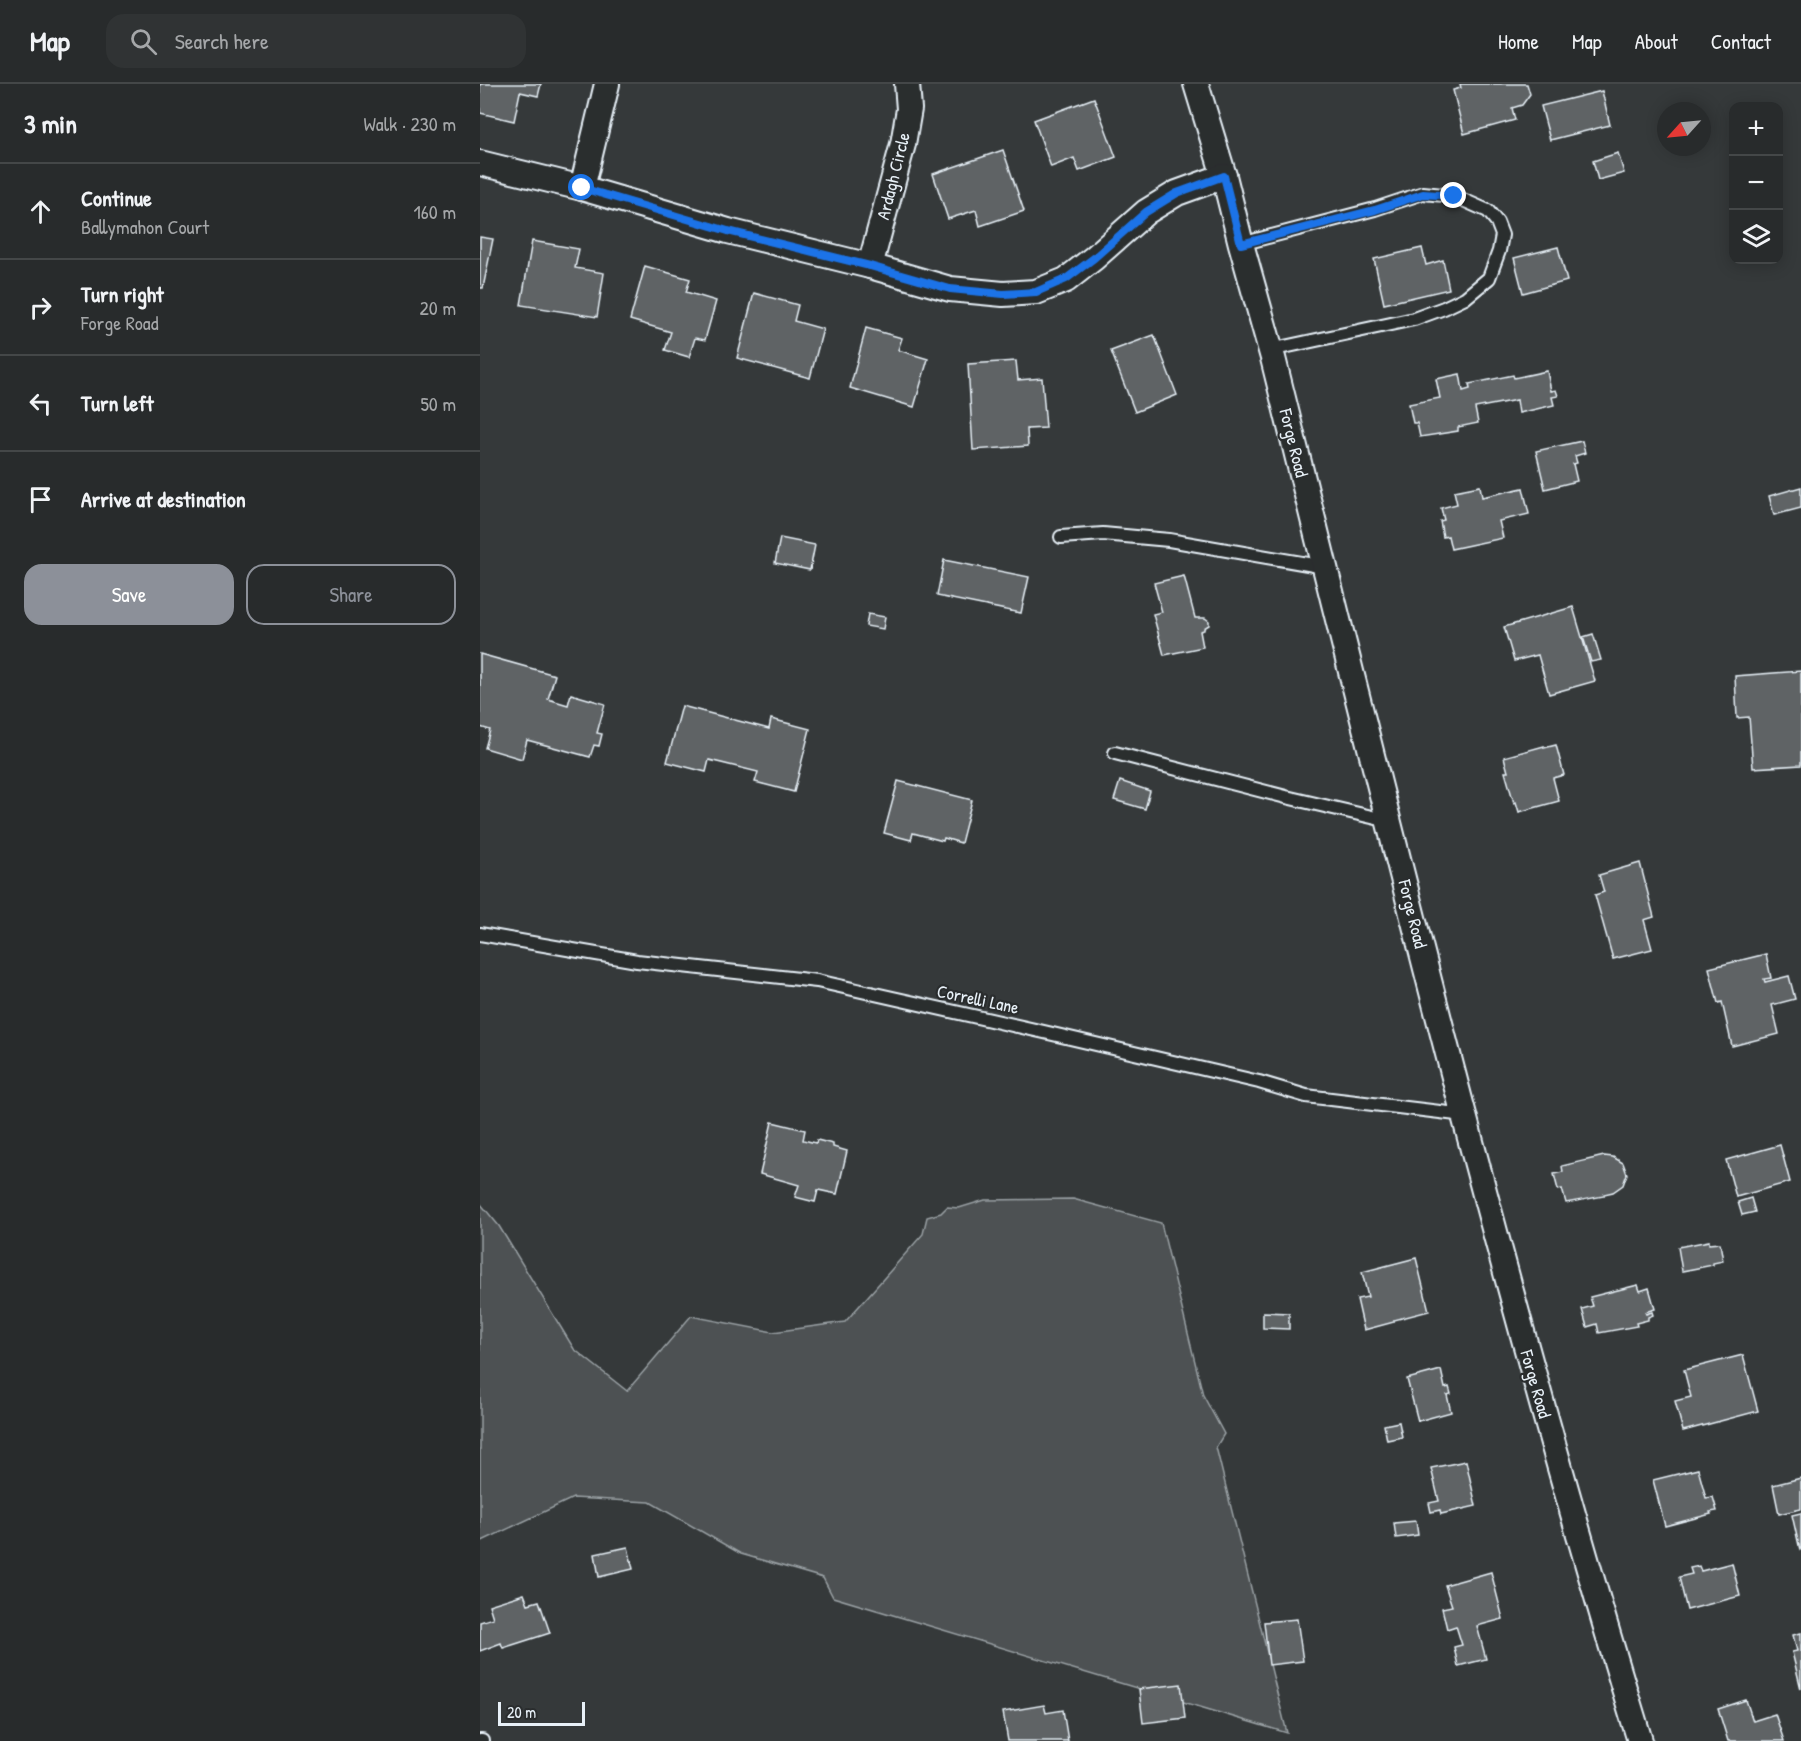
<!DOCTYPE html>
<html lang="en">
<head>
<meta charset="utf-8">
<style>
  body { margin:0; font-family:"Patrick Hand",sans-serif; background:#303334; color:#f1f3f6 }
  .controls { position:absolute; right:18px; top:18px; display:grid; overflow:hidden; border-radius:12px; box-shadow:0 3px 15px #0003 }
  .controls button { width:54px; height:54px; display:grid; place-items:center; padding:0; border:0; border-bottom:2px solid #444748; background:#282b2c; color:#f1f3f6; font:30px sans-serif }
  .compass { position:absolute; left:1177px; top:18px; width:54px; height:54px; border-radius:50%; background:#282b2c; box-shadow:0 3px 15px #0003; rotate:243deg }
  .scale { position:absolute; left:18px; bottom:15px; width:87px; box-sizing:border-box; padding-left:6px; border:3px solid #e8f1f8; border-top:0; font-size:16px; line-height:21px; white-space:nowrap; color:#e8f1f8; -webkit-text-stroke:4px #2a2d2e; paint-order:stroke }
  .stop { position:absolute; width:18px; height:18px; margin:-14px; border:4px solid #1a73e8; border-radius:50%; background:#fff }
  .stop.end { background:#1a73e8; border-color:#fff; box-shadow:0 2px 6px #0008 }
  .list { margin:0; padding:0; list-style:none }
  h2 { display:flex; justify-content:space-between; align-items:center; height:78px; margin:0; padding:0 24px; font-size:26px }
  h2 small { font-size:20px; font-weight:400; color:#a5a7a9 }
  .list li { display:grid; grid-template-columns:39px 1fr auto; gap:18px; align-items:center; box-sizing:border-box; height:96px; padding:0 24px; border-top:2px solid #444748 }
  .list b { display:block; font-size:22px; white-space:nowrap }
  .list p { margin:0; font-size:20px; white-space:nowrap; color:#a5a7a9 }
  .list em { font-size:20px; font-style:normal; color:#a5a7a9 }
  .actions { display:flex; gap:12px; padding:18px 24px }
  .actions a { flex:1; padding:14px 0; border:2px solid #8c9099; border-radius:18px; text-align:center; font-size:21px; color:#8c9099 }
  .actions .main { background:#8c9099; color:#fff }
  .icon { flex:none; width:33px; height:33px; fill:none; stroke:currentColor; stroke-width:2; stroke-linecap:round; stroke-linejoin:round }
  .map { position:relative; flex:none; width:1321px; height:1657px; overflow:hidden }
  header { display:flex; align-items:center; gap:36px; box-sizing:border-box; height:84px; padding:0 30px; background:#282b2c; border-bottom:2px solid #444748 }
  header strong { font-size:28px }
  nav { display:flex; gap:33px; margin-inline-start:auto; font-size:21px }
  .search { width:420px; height:54px; background:#303334; display:flex; align-items:center; gap:15px; box-sizing:border-box; padding:0 21px; border-radius:18px; color:#a5a7a9; font-size:22px }
  main { display:flex }
  aside { flex:1; background:#282b2c }
  .map>svg:first-child { display:block }
</style>
</head>
<body>
<header>
<strong>Map</strong>
<div class="search"><svg class="icon" aria-label="search" viewBox="0 0 24 24"><circle cx="10" cy="10" r="6"/><path d="M15 15l6 6"/></svg>Search here</div>
<nav><a>Home</a><a>Map</a><a>About</a><a>Contact</a></nav>
</header>
<main>
<aside>
<h2>3 min<small>Walk · 230 m</small></h2>
<ul class="list">
<li><svg class="icon" aria-label="ahead" viewBox="0 0 24 24"><path d="M12 20V5M6 11l6-6 6 6"/></svg><div><b>Continue</b><p>Ballymahon Court</p></div><em>160 m</em></li>
<li><svg class="icon" aria-label="right" viewBox="0 0 24 24"><path d="M7 20v-9h11M14 6l5 5-5 5"/></svg><div><b>Turn right</b><p>Forge Road</p></div><em>20 m</em></li>
<li><svg class="icon" aria-label="left" viewBox="0 0 24 24"><path d="M17 20v-9H6M10 6l-5 5 5 5"/></svg><div><b>Turn left</b></div><em>50 m</em></li>
<li><svg class="icon" aria-label="arrive" viewBox="0 0 24 24"><path d="M6 21V4h12l-3 4 3 4H6"/></svg><div><b>Arrive at destination</b></div></li>
</ul>
<div class="actions"><a class="main">Save</a><a>Share</a></div>
</aside>
<div class="map">
<svg width="1321" height="1657" viewBox="0 0 1321 1657">
  <rect width="100%" height="100%" fill="#35393a"/>
  <filter id="ink" filterUnits="userSpaceOnUse"><feTurbulence type="fractalNoise" baseFrequency=".0167" numOctaves="2"/><feDisplacementMap in="SourceGraphic" scale="12" xChannelSelector="R" yChannelSelector="G"/><feConvolveMatrix kernelMatrix="1 2 1 2 8 2 1 2 1" color-interpolation-filters="sRGB"/></filter>
  <g filter="url(#ink)">
    <path fill="#4d5152" stroke="#9aa1a5" stroke-width="1.5" d="M593 1115 681 1139 723 1311 744 1350 736 1363 807 1649 353 1513 343 1494 261 1470 170 1418 93 1414 0 1458V1119L19 1142 94 1265 147 1307 211 1232 293 1248 365 1238 443 1150 447 1133 461 1129 467 1123 479 1124 505 1116Z"/>
    <g fill="#5f6365" stroke="#e8f1f8" stroke-width="1.5">
      <path d="M0 0H61L58 12 40 8 34 37 0 29Z"/>
      <path d="M980 0H1047L1050 10 1042 21 1032 24 1035 36 984 50 973 6 981 4Z"/>
      <path d="M1122 7 1130 41 1070 56 1061 22Z"/>
      <path d="M614 14 636 73 599 87 594 74 571 83 554 36Z"/>
      <path d="M523 66 544 127 500 142 496 126 468 135 453 90Z"/>
      <path d="M1138 69 1144 89 1118 96 1113 77Z"/>
      <path d="M0 153 13 155 3 204H0Z"/>
      <path d="M52 157 99 165 95 184 124 189 117 233 41 221Z"/>
      <path d="M1078 163 1087 197 1043 209 1034 174Z"/>
      <path d="M942 164 946 181 963 176 969 205 904 220 894 175Z"/>
      <path d="M165 182 210 195 206 208 236 217 225 256 215 254 209 273 185 266 191 248 150 236Z"/>
      <path d="M274 209 318 221 314 237 343 245 330 294 257 274Z"/>
      <path d="M386 244 422 254 418 266 448 275 434 323 370 304Z"/>
      <path d="M674 251 697 311 655 328 631 267Z"/>
      <path d="M536 277 538 296 562 294 566 344 547 345 548 362 493 366 488 280Z"/>
      <path d="M1067 287 1071 307 1076 306 1078 312 1072 313 1074 321 1039 329 1037 316 995 324 998 339 978 343V347L940 353 937 339H933L929 320 960 314 956 295 980 290 983 307 990 305 989 300 1033 291 1034 294Z"/>
      <path d="M1102 357 1105 369 1095 372 1097 379 1093 380 1097 397 1065 405 1056 367Z"/>
      <path d="M1000 402 1002 413 1043 404 1049 430 1019 437 1023 454 971 465 968 452 963 453 960 437 964 436 961 424 977 420 974 407Z"/>
      <path d="M1321 403V424L1294 431 1289 412Z"/>
      <path d="M300 454 335 461 330 486 295 479Z"/>
      <path d="M464 476 549 493 541 529 457 512Z"/>
      <path d="M704 492 715 534H725L729 537V541L724 544V546L720 547 723 563 684 571 673 530 682 528 674 499Z"/>
      <path d="M1093 523 1115 597 1069 610 1058 571 1034 577 1024 543Z"/>
      <path d="M388 530 405 533 403 545 386 542Z"/>
      <path d="M1113 550 1121 576 1111 578 1103 553Z"/>
      <path d="M0 570 75 591 68 615 88 621 91 610 125 620 117 649 122 650 119 662 114 661 110 673 47 656 42 675 5 664 10 646 0 643Z"/>
      <path d="M1321 587V681L1273 684 1269 633 1257 634 1255 592Z"/>
      <path d="M202 622 289 645 291 635 330 645 314 708 275 698 278 688 229 676 226 688 187 678Z"/>
      <path d="M1076 661 1084 691 1073 694 1079 717 1039 728 1036 718 1034 719 1025 688H1028L1024 673 1064 662V664Z"/>
      <path d="M418 697 492 716 481 759 464 754 463 757 433 749 431 756 404 749Z"/>
      <path d="M640 697 670 707 665 725 634 716Z"/>
      <path d="M1160 779 1174 833 1164 836 1172 865 1133 875 1115 811 1124 808 1119 791Z"/>
      <path d="M1286 870 1291 894 1284 895 1285 898 1309 892 1315 915 1292 921 1299 950 1252 962 1242 918 1238 919 1229 884Z"/>
      <path d="M292 1038 325 1046 323 1056 336 1059 337 1056 353 1060V1063L367 1067 357 1110 338 1106 335 1118 315 1113 319 1101 280 1090Z"/>
      <path d="M1300 1061 1310 1098 1256 1113 1246 1076Z"/>
      <path d="M1124 1072 1133 1073 1143 1079 1147 1090 1143 1101 1133 1108 1124 1110V1112L1086 1119 1082 1105 1078 1106 1074 1090 1083 1088 1082 1082Z"/>
      <path d="M1271 1114 1275 1128 1262 1131 1258 1118Z"/>
      <path d="M1229 1157V1160L1240 1159 1243 1177 1233 1179V1181L1202 1187 1198 1163Z"/>
      <path d="M936 1174 949 1227 914 1236V1238L884 1246 877 1215 888 1213 882 1188Z"/>
      <path d="M1158 1201 1160 1207 1169 1204 1175 1225 1165 1228 1166 1230 1172 1228 1173 1231 1168 1233V1236L1156 1239 1157 1242 1119 1249 1117 1240 1107 1243 1102 1225 1113 1222 1110 1213Z"/>
      <path d="M783 1228 809 1229V1245L783 1244Z"/>
      <path d="M1263 1271 1278 1327 1203 1347 1195 1317 1211 1313 1204 1286Z"/>
      <path d="M961 1286 965 1304 969 1303 971 1310 967 1311 971 1328 938 1337 927 1295Z"/>
      <path d="M919 1338 922 1353 907 1356 904 1341Z"/>
      <path d="M986 1377 996 1422 961 1430 960 1426 951 1428 949 1419 959 1417 951 1384Z"/>
      <path d="M1218 1385 1226 1414 1233 1413 1237 1427 1230 1428 1231 1430 1185 1442 1173 1396Z"/>
      <path d="M1321 1394V1425L1299 1430 1293 1401Z"/>
      <path d="M1321 1429V1465L1320 1466 1312 1431Z"/>
      <path d="M936 1437 938 1451 916 1454 914 1439Z"/>
      <path d="M148 1463 153 1485 119 1493 115 1470Z"/>
      <path d="M1252 1479 1260 1512 1207 1526 1199 1493 1212 1490 1210 1484 1219 1482 1221 1487Z"/>
      <path d="M1011 1488 1023 1535 997 1542 1006 1575 978 1582 974 1563 982 1561 976 1542 967 1545 962 1524 972 1522 965 1501Z"/>
      <path d="M44 1510 48 1520 59 1517 70 1549 23 1564 21 1559 0 1567V1538L13 1534 9 1521Z"/>
      <path d="M817 1535 823 1577 789 1581 784 1538Z"/>
      <path d="M1321 1549V1605L1312 1568 1317 1567 1313 1551Z"/>
      <path d="M701 1600 705 1634 663 1639 659 1605Z"/>
      <path d="M1266 1616 1273 1637 1295 1630 1304 1657H1248L1238 1625Z"/>
      <path d="M564 1621 566 1629 583 1626 588 1657H528L523 1628Z"/>
    </g>
    <g fill="none" stroke-linecap="round" stroke-linejoin="round">
      <g stroke="#e8f1f8" stroke-width="16">
        <g id="lane">
          <path d="M761 160 895 125 943 109 974 112 1008 127 1017 138 1022 151 1019 167 1009 194 985 214 964 224 934 235 790 266"/>
          <path d="M581 453 623 450 689 456 845 483"/>
          <path d="M635 669 806 713 909 737"/>
          <path d="M0 850 157 877 337 897 564 948 779 998 826 1012 985 1031"/>
          <path d="M0 1657H2"/>
        </g>
      </g>
      <g stroke="#e8f1f8" stroke-width="28">
        <g id="street">
          <path d="M716 0 744 92 761 160 793 274C908 737 1021 1201 1160 1657"/>
          <path d="M0 79 102 104 248 147 390 182 470 205 523 210 556 208 586 196 614 174 666 128 697 109 744 92"/>
          <path d="M102 104 127 0"/>
          <path d="M390 182 423 60 429 25 427 0"/>
        </g>
      </g>
      <use href="#lane" stroke="#2a2d2e" stroke-width="12"/>
      <use href="#street" stroke="#2a2d2e" stroke-width="24"/>
    </g>
  </g>
  <g fill="none" stroke-linecap="round" stroke-linejoin="round" filter="url(#ink)">
    <path stroke="#1a73e8" stroke-width="8" d="M102 104 248 147 390 182 470 205 523 210 556 208 586 195 614 174 666 128 697 109 744 92 761 160 895 126 943 110 974 112"/>
  </g>
  <g text-anchor="middle" dominant-baseline="central" stroke-width="4.5" stroke-linejoin="round" paint-order="stroke">
    <g font-size="18" fill="#e8f1f8" stroke="#2a2d2e">
      <text transform="translate(413 92) rotate(-76)">Ardagh Circle</text>
      <text transform="translate(814 359) rotate(76)">Forge Road</text>
      <text transform="translate(933 830) rotate(76)">Forge Road</text>
      <text transform="translate(498 915) rotate(12)">Correlli Lane</text>
      <text transform="translate(1056 1300) rotate(74)">Forge Road</text>
    </g>
  </g>
</svg>
<div class="controls">
<button>+</button>
<button>−</button>
<button><svg class="icon" aria-label="layers" viewBox="0 0 24 24"><path d="M12 4l9 5-9 5-9-5zM3 14l9 5 9-5"/></svg></button>
</div>
<svg class="compass" viewBox="-18 -18 36 36"><path d="M0-13l5 13h-10z" fill="#e53935"/><path d="M0 13l5-13h-10z" fill="#a5a7a9"/></svg>
<div class="scale">20 m</div>
<div class="stop" style="left:102px;top:104px"></div>
<div class="stop end" style="left:974px;top:112px"></div>
</div>
</main>
</body>
</html>
